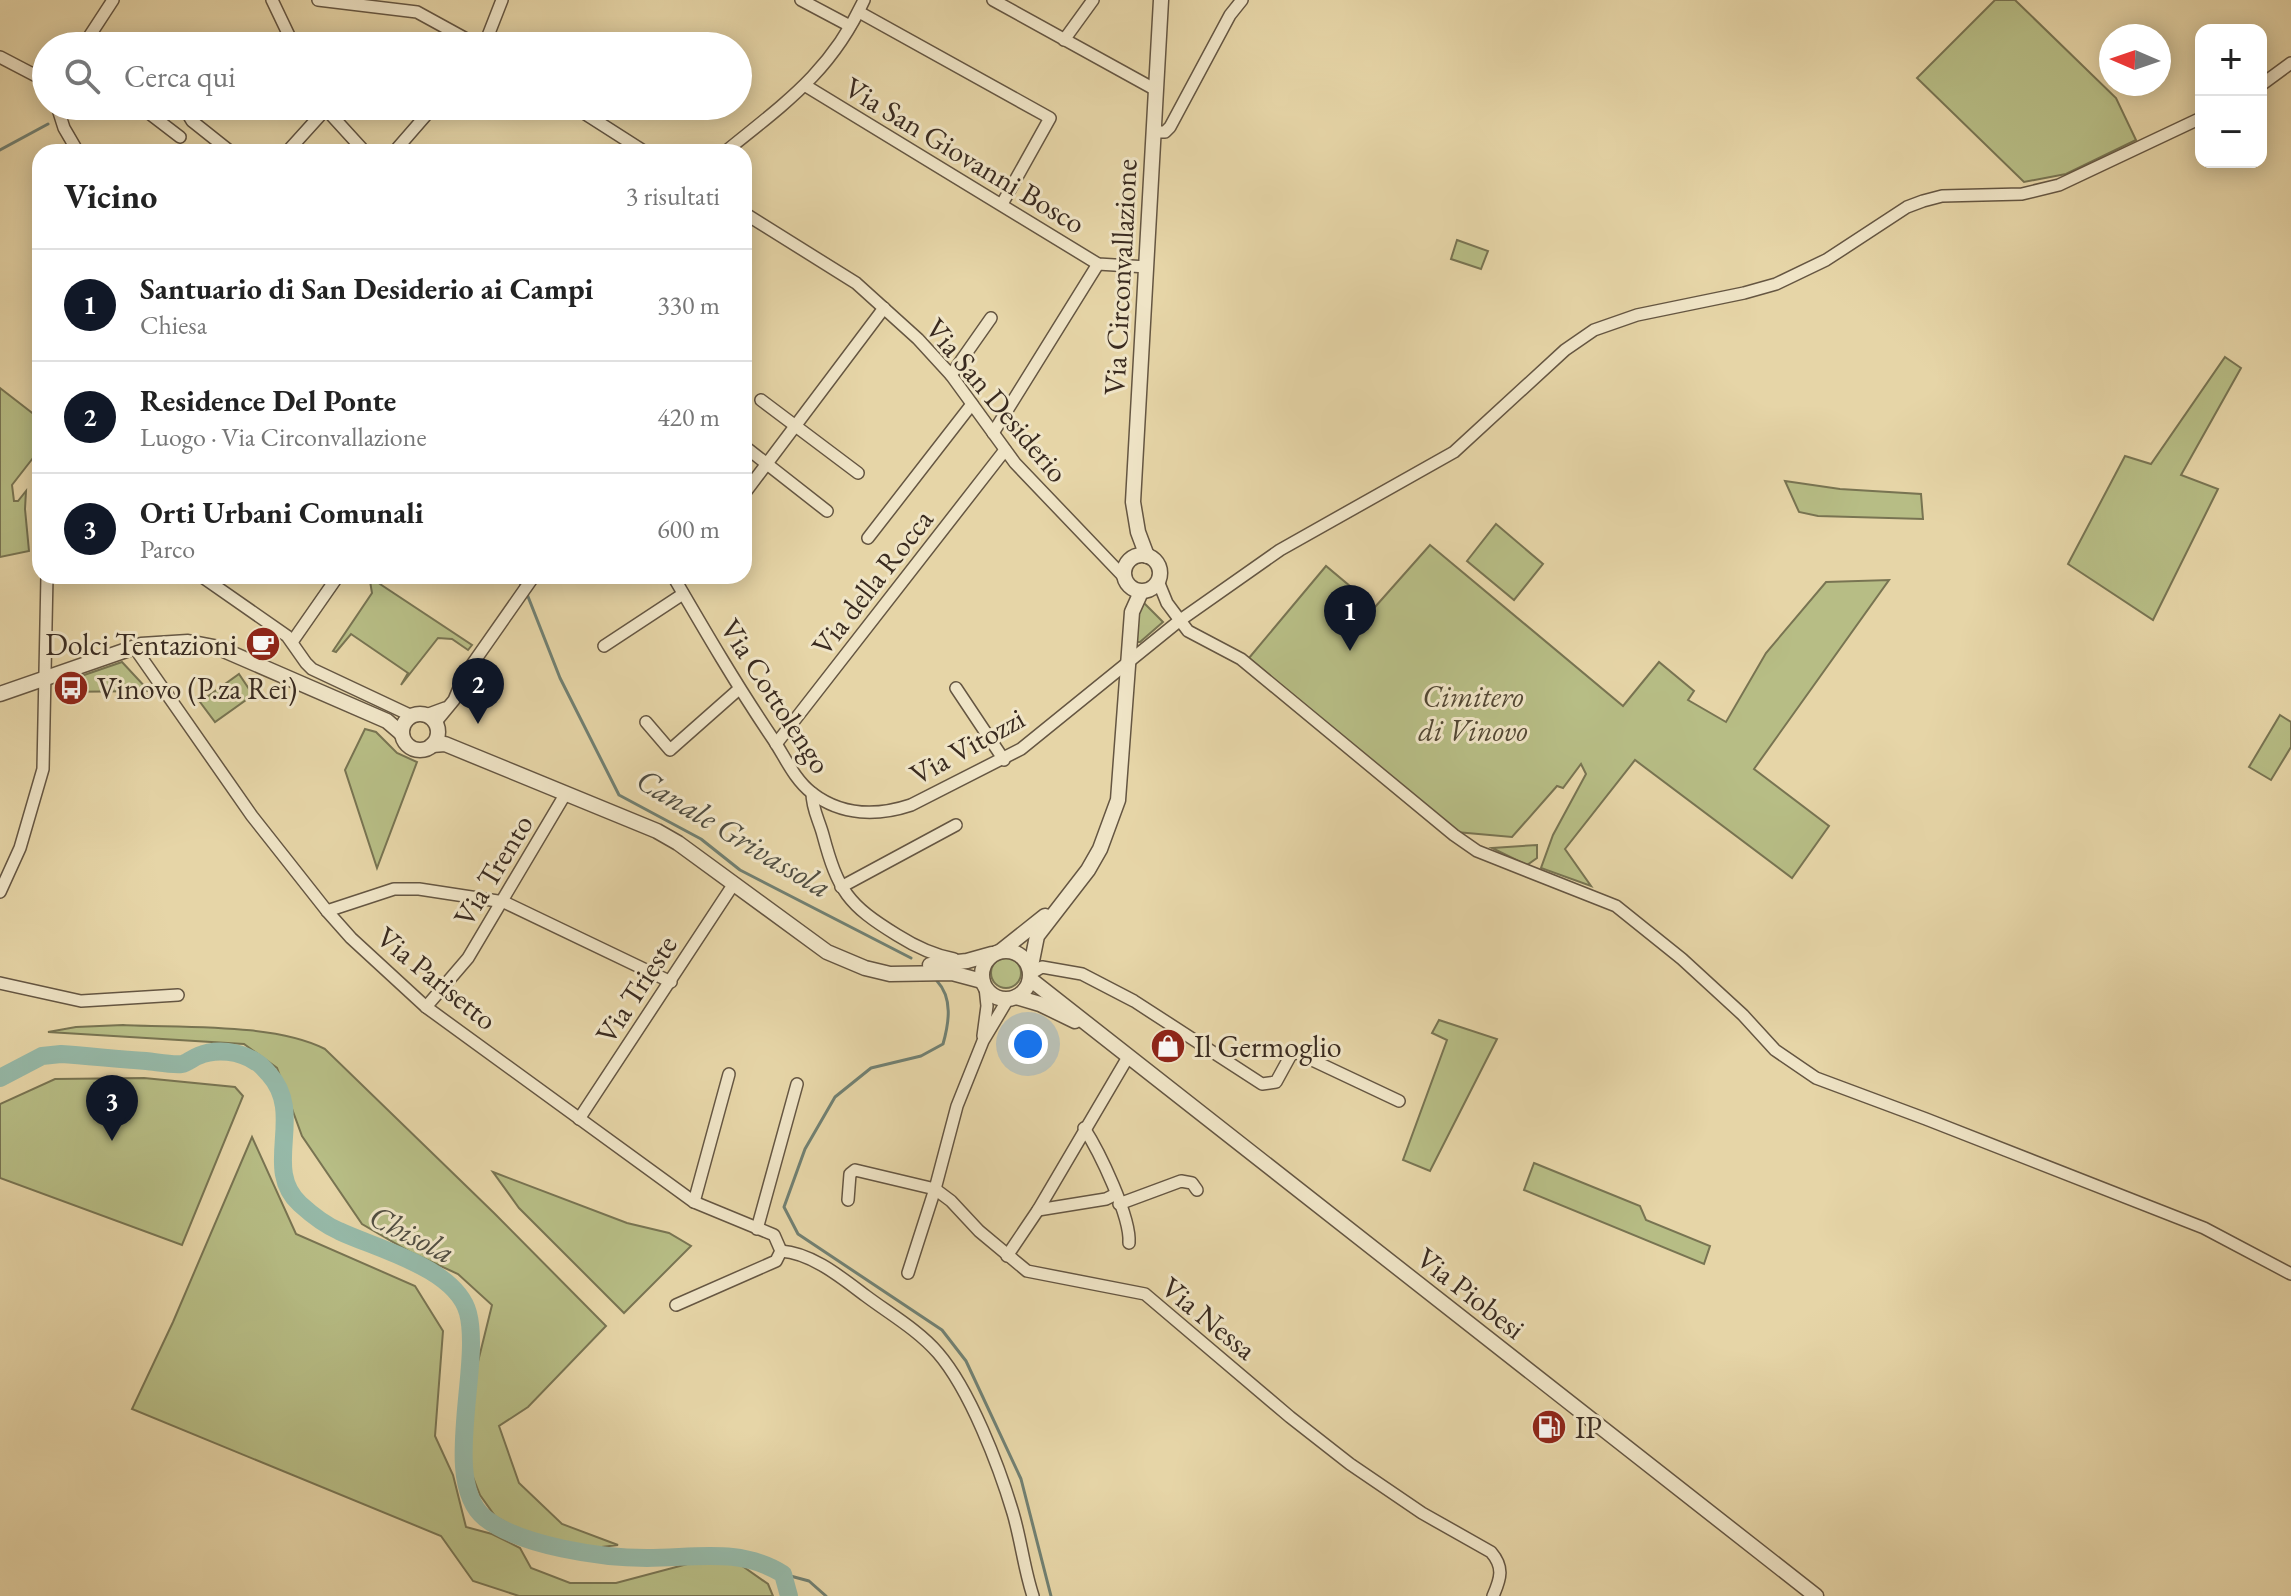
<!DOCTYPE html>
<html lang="it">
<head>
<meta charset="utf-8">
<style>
  body { margin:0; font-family:"EB Garamond",serif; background:#f6f6f6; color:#222 }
  .controls { position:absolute; right:24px; top:24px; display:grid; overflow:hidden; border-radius:16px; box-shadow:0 4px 20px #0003 }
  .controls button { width:72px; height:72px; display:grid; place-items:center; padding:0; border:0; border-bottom:2px solid #e0e0e0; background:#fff; color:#222; font:40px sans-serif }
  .compass { position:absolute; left:2099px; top:24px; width:72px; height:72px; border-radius:50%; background:#fff; box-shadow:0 4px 20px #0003; rotate:272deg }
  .you { position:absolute; left:1028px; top:1044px; width:28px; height:28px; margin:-20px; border:6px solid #fff; border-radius:50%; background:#1a73e8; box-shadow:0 0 0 12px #1a73e833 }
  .badge { display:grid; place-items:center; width:52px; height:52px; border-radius:50%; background:#111827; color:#fff; font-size:26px; font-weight:700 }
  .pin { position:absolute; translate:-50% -66px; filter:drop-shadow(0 2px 4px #0008) }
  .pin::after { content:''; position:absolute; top:42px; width:28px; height:24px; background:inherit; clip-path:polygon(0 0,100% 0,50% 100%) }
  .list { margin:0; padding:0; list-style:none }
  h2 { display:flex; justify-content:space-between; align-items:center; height:104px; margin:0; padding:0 32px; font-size:34px }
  h2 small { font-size:26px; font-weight:400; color:#767676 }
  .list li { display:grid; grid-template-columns:52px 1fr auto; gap:24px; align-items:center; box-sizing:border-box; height:112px; padding:0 32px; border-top:2px solid #e0e0e0 }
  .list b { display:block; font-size:30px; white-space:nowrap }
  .list p { margin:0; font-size:26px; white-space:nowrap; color:#767676 }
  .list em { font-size:26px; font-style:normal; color:#767676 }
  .icon { flex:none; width:44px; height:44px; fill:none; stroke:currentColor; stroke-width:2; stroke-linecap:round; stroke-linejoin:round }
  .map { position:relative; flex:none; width:2291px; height:1596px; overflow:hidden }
  .search { position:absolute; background:#fff; box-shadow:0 4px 20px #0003; left:32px; top:32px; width:720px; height:88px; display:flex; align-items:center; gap:20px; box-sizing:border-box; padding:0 28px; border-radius:44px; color:#767676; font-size:30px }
  .panel { position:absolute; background:#fff; box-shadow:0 4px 20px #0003; left:32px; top:144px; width:720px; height:440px; border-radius:24px }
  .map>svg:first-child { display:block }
</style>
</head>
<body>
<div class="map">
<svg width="2291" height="1596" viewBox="0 0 2291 1596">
  <rect width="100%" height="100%" fill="#e6d5a7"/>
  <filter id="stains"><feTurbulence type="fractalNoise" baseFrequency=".0025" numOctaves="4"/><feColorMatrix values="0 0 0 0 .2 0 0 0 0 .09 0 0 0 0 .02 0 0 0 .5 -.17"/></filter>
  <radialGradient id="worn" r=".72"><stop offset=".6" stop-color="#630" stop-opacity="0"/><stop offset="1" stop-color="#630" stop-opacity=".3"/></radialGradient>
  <g fill="#b7bd85" stroke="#787452" stroke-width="2">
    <path d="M1995 0H2015L2116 98 2136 140 2066 174 2024 182 1917 78Z"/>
    <path d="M1457 240 1488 251 1481 269 1451 259Z"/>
    <path d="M2225 357 2241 368 2181 475 2218 489 2153 620 2068 564 2125 456 2151 464Z"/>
    <path d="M0 388 40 419V449L12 485 14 501H18L26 491 25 509 29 551 0 557Z"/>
    <path d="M1785 481 1840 489 1921 494 1923 519 1818 516 1799 512Z"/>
    <path d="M1496 524 1543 564 1514 600 1467 561Z"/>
    <path d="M1430 545 1623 706 1659 662 1694 691 1688 700 1726 722 1766 653 1826 582 1889 580 1754 769 1829 826 1792 878 1635 760 1565 849 1591 886 1541 868 1553 835 1586 774 1581 764 1563 788 1557 786 1512 837 1456 832 1249 658 1326 566 1375 607Z"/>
    <path d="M365 576H377L383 580 380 584 472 645 468 650 452 639 438 638 401 685 408 673 351 634 336 652 333 651 372 593 370 581Z"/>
    <path d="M1139 598 1163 622 1140 642H1134Z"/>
    <path d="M122 662 149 691 57 692 55 685Z"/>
    <path d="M239 674 253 695 215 722 200 702Z"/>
    <path d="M2280 715 2291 722V747L2271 780 2249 767Z"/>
    <path d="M365 729 376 732 397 753 417 762 377 868 345 770Z"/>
    <path d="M1537 845V858L1527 865 1492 848Z"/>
    <circle cx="1006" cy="973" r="15"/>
    <path d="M1439 1020 1497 1039 1430 1171 1403 1160 1447 1040 1432 1033Z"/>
    <path d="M123 1025C182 1028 274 1023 325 1049L494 1213 606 1326 528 1407 499 1426 519 1483 562 1524 618 1545 585 1549 522 1532 495 1516 480 1495 469 1467 466 1444 471 1424 470 1394 492 1305 458 1274 412 1253 362 1224 302 1136 277 1068 244 1044 48 1032 76 1027Z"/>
    <path d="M144 1078 235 1087 243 1096 182 1245 0 1178V1104L55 1079Z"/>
    <path d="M252 1137 296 1234 415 1286 443 1331 435 1436 453 1475 466 1527 492 1534 520 1548 531 1568 570 1583H616L695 1562 738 1563 768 1584 773 1596H519L473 1581 441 1536 132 1409 173 1322Z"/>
    <path d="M1534 1163 1640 1206 1646 1220 1710 1246 1704 1264 1524 1190Z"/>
    <path d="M493 1172 627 1223 669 1233 691 1246 624 1313 519 1208Z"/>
  </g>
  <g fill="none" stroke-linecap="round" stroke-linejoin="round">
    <g stroke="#718072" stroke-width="3">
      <path d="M0 150 48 124"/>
      <path d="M516 576 523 588"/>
      <path d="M527 594 560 678 619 795 701 839 740 870 911 958"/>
      <path d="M937 981C953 998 949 1023 943 1044L921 1056 871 1068 835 1097 805 1149 784 1207 798 1234 942 1330 966 1361 1021 1479 1051 1596"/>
      <path d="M783 1574 809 1581 826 1596"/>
    </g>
    <path stroke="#96b9a8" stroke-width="18" d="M0 1078 42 1056 61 1054C89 1056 117 1059 146 1061 157 1062 171 1065 182 1064 187 1063 193 1058 198 1056 216 1048 240 1051 256 1062 261 1064 265 1070 269 1074 306 1115 261 1168 300 1204 311 1214 325 1225 339 1231 377 1249 456 1268 468 1313 482 1367 440 1482 485 1518 520 1546 602 1558 647 1558 695 1558 740 1547 783 1574L789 1596"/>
    <g stroke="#655642" stroke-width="14">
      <g id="minor">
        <path d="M272 0 294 46"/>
        <path d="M318 0 417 12 479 46"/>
        <path d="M801 0 850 26"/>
        <path d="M993 0 1156 90"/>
        <path d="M859 12 1050 118 1002 204"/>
        <path d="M1064 40 1093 0"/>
        <path d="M83 46 113 0"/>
        <path d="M484 46 502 0"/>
        <path d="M0 57 46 81"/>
        <path d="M2261 85 2291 63"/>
        <path d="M806 86 1098 264 1147 267"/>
        <path d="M57 106 64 128 78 152"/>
        <path d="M155 106 150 114 180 137"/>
        <path d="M183 106 192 121 231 152"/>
        <path d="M323 106 365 152"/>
        <path d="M573 106 645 152"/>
        <path d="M1155 132H1165L1170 127 1230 15 1242 0"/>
        <path d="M287 152 325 110"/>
        <path d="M394 152 434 106"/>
        <path d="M725 152C785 103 831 72 864 0"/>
        <path d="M744 213 856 283 918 339 951 375 1015 463 1123 576"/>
        <path d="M951 375 991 318"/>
        <path d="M761 400 858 473"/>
        <path d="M993 433 1098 264"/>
        <path d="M744 446 827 511"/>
        <path d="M744 494 884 308"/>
        <path d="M868 538 972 404"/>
        <path d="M201 576 287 636 306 663 312 669 412 716"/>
        <path d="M673 576C705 631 737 686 773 739 785 757 794 779 812 793 842 816 878 816 911 805L1021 749 1179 621 1280 550 1454 452 1565 350 1594 330 1637 315 1744 293 1776 284 1826 260 1907 207 1923 201 1942 196 2022 194 2059 185 2201 118"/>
        <path d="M1158 581 1167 603 1188 631 1241 659 1454 835 1477 851 1616 906 1682 959 1743 1015 1775 1050 1816 1078 1926 1119 2204 1228 2291 1274"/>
        <path d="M292 642 338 576"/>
        <path d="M604 646 683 594"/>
        <path d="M134 647 252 816 327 911 351 938 426 1007 694 1202 774 1235 781 1251 776 1261 676 1305"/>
        <path d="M956 688 1004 760"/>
        <path d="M426 715 445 708"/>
        <path d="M646 722 670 750 739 689"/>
        <path d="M435 723 454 700 464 676 534 576"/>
        <path d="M776 744 1005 450"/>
        <path d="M812 793C812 809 819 820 823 835 838 891 848 905 897 935 916 947 933 955 954 959"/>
        <path d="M841 887 956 825"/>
        <path d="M0 892 20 848 43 769 47 576"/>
        <path d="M327 911 394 889H419L504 902 671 982"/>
        <path d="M1030 974 1042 967 1082 974 1134 1001 1262 1084 1276 1082 1293 1051 1399 1101"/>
        <path d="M0 983 81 1001 178 995"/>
        <path d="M426 1007 468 958 566 793"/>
        <path d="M983 1036 987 1006 985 987"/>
        <path d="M579 1119 733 885"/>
        <path d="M1084 1128C1099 1151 1131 1217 1129 1243"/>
        <path d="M848 1200 850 1174 855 1170 935 1189 951 1201 979 1231 1027 1271 1145 1294 1290 1417 1350 1464 1422 1513 1491 1552C1504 1567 1501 1578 1493 1596"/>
        <path d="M694 1202 729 1074"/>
        <path d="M1119 1204 1181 1181 1192 1183 1197 1190"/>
        <path d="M1038 1210 1106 1199 1116 1194"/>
        <path d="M757 1229 797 1084"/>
        <path d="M781 1251C812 1253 842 1278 866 1296 890 1314 918 1330 938 1353 970 1390 999 1466 1013 1513 1021 1540 1024 1569 1033 1596"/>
        <path d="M1007 1256 1038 1210 1128 1057"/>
        <path d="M908 1273 935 1189 957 1106 983 1041 1008 999"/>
      </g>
    </g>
    <g stroke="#655642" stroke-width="17">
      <g id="tertiary">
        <circle cx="1142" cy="573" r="18"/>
        <path d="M1147 556 1138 532 1133 502 1161 0"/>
        <path d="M0 694 141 645 188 642 219 648 387 721 401 733"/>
        <circle cx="420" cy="732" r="18"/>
        <path d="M432 745 445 744 657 831 678 843 827 952 865 968 890 974 952 973 982 981"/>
        <circle cx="1006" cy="975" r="24"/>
        <path d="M1001 951 1045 916"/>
        <path d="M930 965 967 961 992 954"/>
        <path d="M1030 971 1037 936 1088 870 1100 849 1118 800 1132 612 1141 592"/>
        <path d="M1030 979 1816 1596"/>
        <path d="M1016 997 1040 1004 1075 1021"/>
      </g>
    </g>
    <use href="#minor" stroke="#efe4c6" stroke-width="11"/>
    <use href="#tertiary" stroke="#efe4c6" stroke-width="14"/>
  </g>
  <defs>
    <g id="cafe-disc" transform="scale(1.8)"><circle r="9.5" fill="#8f2418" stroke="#efe4c6"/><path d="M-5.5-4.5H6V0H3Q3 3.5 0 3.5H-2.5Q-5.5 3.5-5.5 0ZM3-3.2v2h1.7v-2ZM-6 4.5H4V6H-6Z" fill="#fff"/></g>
    <g id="bus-disc" transform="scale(1.8)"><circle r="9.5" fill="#8f2418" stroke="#efe4c6"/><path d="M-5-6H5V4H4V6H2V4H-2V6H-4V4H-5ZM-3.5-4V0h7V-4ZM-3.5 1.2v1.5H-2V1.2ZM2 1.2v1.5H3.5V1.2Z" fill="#fff"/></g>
    <g id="shop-disc" transform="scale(1.8)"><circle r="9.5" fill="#8f2418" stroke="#efe4c6"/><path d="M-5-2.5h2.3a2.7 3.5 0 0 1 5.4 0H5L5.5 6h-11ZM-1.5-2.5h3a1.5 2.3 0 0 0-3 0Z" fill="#fff"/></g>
    <g id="fuel-disc" transform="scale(1.8)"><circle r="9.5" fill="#8f2418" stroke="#efe4c6"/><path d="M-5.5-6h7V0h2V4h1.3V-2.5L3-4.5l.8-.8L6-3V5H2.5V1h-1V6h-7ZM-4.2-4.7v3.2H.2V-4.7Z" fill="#fff"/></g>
  </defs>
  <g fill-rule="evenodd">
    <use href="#cafe-disc" x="263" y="644"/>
    <use href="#bus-disc" x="71" y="688"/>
    <use href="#shop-disc" x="1168" y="1046"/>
    <use href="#fuel-disc" x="1549" y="1427"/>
  </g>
  <g text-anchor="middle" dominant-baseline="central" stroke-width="6" stroke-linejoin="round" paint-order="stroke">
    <g font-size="30" fill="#3a2b20" stroke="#efe4c6">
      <text transform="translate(965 155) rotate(31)">Via San Giovanni Bosco</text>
      <text transform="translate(1120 277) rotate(-87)">Via Circonvallazione</text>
      <text transform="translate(997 400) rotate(50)">Via San Desiderio</text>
      <text transform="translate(872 582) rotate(-52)">Via della Rocca</text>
      <text transform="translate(776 696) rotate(57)">Via Cottolengo</text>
      <text transform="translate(967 746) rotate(-29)">Via Vitozzi</text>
      <text transform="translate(493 870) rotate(-59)">Via Trento</text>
      <text transform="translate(437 978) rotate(39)">Via Parisetto</text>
      <text transform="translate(636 989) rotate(-57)">Via Trieste</text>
      <text transform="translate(1471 1293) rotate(38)">Via Piobesi</text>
      <text transform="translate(1209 1318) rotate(39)">Via Nessa</text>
    </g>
    <g font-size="30" fill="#3a2b20" stroke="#efe4c6" text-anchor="start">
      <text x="237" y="644" text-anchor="end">Dolci Tentazioni</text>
      <text x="97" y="688">Vinovo (P.za Rei)</text>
      <text x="1194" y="1046">Il Germoglio</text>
      <text x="1575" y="1427">IP</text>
    </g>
    <g font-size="30" font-style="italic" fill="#534834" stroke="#efe4c6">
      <text x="1473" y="696">Cimitero<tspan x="1473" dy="34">di Vinovo</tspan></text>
    </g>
    <g font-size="32" font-style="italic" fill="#514e42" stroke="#efe4c6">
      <text transform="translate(734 833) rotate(31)">Canale Grivassola</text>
      <text transform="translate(412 1234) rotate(27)">Chisola</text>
    </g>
  </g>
  <rect width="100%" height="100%" filter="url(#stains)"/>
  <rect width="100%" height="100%" fill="url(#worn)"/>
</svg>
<div class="controls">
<button>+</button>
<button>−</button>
</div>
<svg class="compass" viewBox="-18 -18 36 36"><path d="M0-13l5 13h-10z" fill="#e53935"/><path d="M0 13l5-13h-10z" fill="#767676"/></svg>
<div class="you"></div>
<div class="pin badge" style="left:1350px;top:651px">1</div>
<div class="pin badge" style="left:478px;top:724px">2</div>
<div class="pin badge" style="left:112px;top:1141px">3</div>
<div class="search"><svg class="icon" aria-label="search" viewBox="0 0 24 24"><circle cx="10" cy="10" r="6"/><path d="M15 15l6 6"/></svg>Cerca qui</div>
<section class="panel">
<h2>Vicino<small>3 risultati</small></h2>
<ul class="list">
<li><span class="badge">1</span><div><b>Santuario di San Desiderio ai Campi</b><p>Chiesa</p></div><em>330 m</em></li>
<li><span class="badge">2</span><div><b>Residence Del Ponte</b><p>Luogo · Via Circonvallazione</p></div><em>420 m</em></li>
<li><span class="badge">3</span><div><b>Orti Urbani Comunali</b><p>Parco</p></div><em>600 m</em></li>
</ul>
</section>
</div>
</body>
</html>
